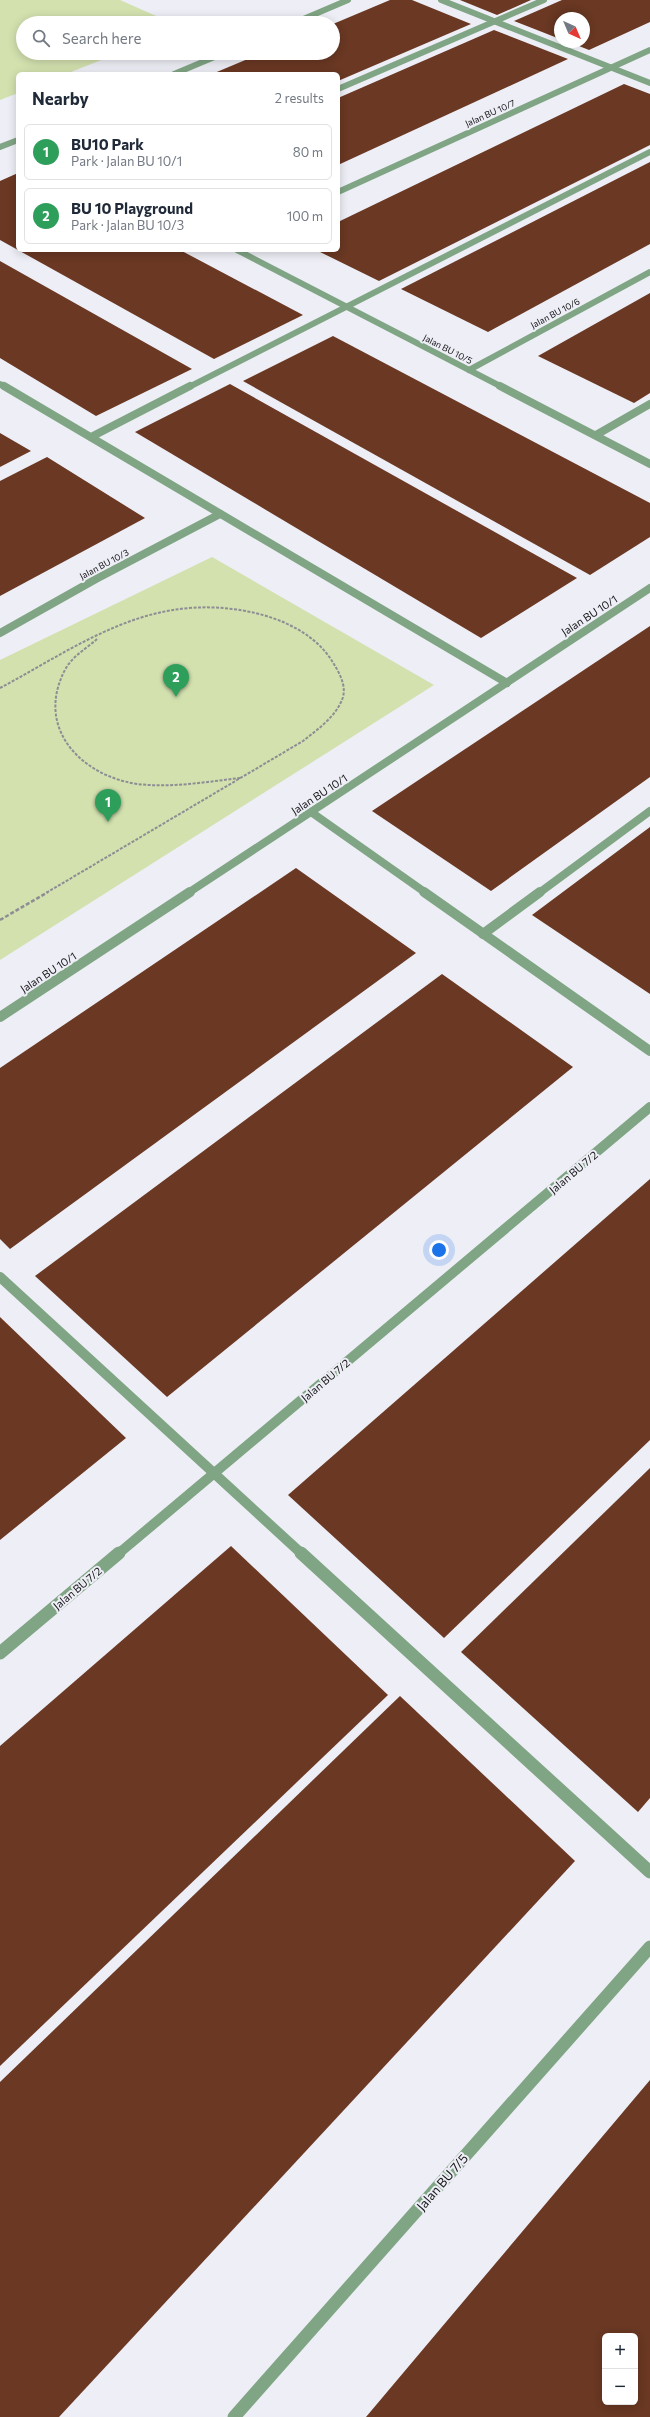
<!DOCTYPE html>
<html lang="en">
<head>
<meta charset="utf-8">
<style>
  body { margin:0; font-family:Commissioner,sans-serif; background:#f6f6f7; color:#1f2937 }
  .controls { position:absolute; right:12px; bottom:12px; display:grid; overflow:hidden; border-radius:6px; box-shadow:0 2px 10px #0003 }
  .controls button { width:36px; height:36px; display:grid; place-items:center; padding:0; border:0; border-bottom:1px solid #e0e1e3; background:#fff; color:#1f2937; font:20px sans-serif }
  .compass { position:absolute; left:554px; top:12px; width:36px; height:36px; border-radius:50%; background:#fff; box-shadow:0 2px 10px #0003; rotate:136deg }
  .you { position:absolute; left:439px; top:1250px; width:14px; height:14px; margin:-10px; border:3px solid #fff; border-radius:50%; background:#1a73e8; box-shadow:0 0 0 6px #1a73e833 }
  .badge { display:grid; place-items:center; width:26px; height:26px; border-radius:50%; background:#ea580c; color:#fff; font-size:13px; font-weight:700 }
  .pin { position:absolute; translate:-50% -33px; filter:drop-shadow(0 1px 2px #0008) }
  .pin::after { content:''; position:absolute; top:21px; width:14px; height:12px; background:inherit; clip-path:polygon(0 0,100% 0,50% 100%) }
  .list { margin:0; padding:0; list-style:none }
  h2 { display:flex; justify-content:space-between; align-items:center; height:52px; margin:0; padding:0 16px; font-size:17px }
  h2 small { font-size:13px; font-weight:400; color:#747a83 }
  .list li { display:grid; grid-template-columns:26px 1fr auto; gap:12px; align-items:center; box-sizing:border-box; height:56px; margin:0 8px 8px; padding:0 8px; border:1px solid #e0e1e3; border-radius:6px }
  .list b { display:block; font-size:15px; white-space:nowrap }
  .list p { margin:0; font-size:13px; white-space:nowrap; color:#747a83 }
  .list em { font-size:13px; font-style:normal; color:#747a83 }
  .icon { flex:none; width:22px; height:22px; fill:none; stroke:currentColor; stroke-width:2; stroke-linecap:round; stroke-linejoin:round }
  .map { position:relative; flex:none; width:650px; height:2417px; overflow:hidden }
  .search { position:absolute; background:#fff; box-shadow:0 2px 10px #0003; left:16px; top:16px; width:324px; height:44px; display:flex; align-items:center; gap:10px; box-sizing:border-box; padding:0 14px; border-radius:22px; color:#747a83; font-size:15px }
  .panel { position:absolute; background:#fff; box-shadow:0 2px 10px #0003; left:16px; top:72px; width:324px; height:180px; border-radius:6px }
  .map>svg:first-child { display:block }
</style>
</head>
<body>
<div class="map">
<svg width="650" height="2417" viewBox="0 0 650 2417">
  <rect width="100%" height="100%" fill="#eeeef6"/>
  <g fill="#d3e1af">
    <path d="M0 0H120L172 23H23V53H119L66 74H18V93L0 100Z"/>
    <path d="M212 557 434 685 0 960V660Z"/>
  </g>
  <g fill="#6a3823" fill-rule="evenodd">
    <path d="M390 0H412L471 24 338 81V74H212L262 53H333V24Z"/>
    <path d="M460 0H531L497 15Z"/>
    <path d="M562 0H650V22L589 50 569 42H584V18H560V39L514 21Z"/>
    <path d="M494 30 568 59 338 165V98Z"/>
    <path d="M624 84 650 94V145L379 281 316 250H338V222Z"/>
    <path d="M650 162V244L488 332 401 289Z"/>
    <path d="M18 173V250L0 240V181Z"/>
    <path d="M18 250H180L303 315 214 359Z"/>
    <path d="M0 261 192 369 96 416 0 358Z"/>
    <path d="M650 293V393L634 403 538 356Z"/>
    <path d="M333 336 650 503V537L590 575 243 381Z"/>
    <path d="M230 384 577 578 481 638 135 432Z"/>
    <path d="M0 433 31 451 0 467Z"/>
    <path d="M47 457 145 518 0 596V481Z"/>
    <path d="M650 626V777L491 891 372 811Z"/>
    <path d="M650 827V994L532 915Z"/>
    <path d="M296 868 416 953 10 1249 0 1239V1068Z"/>
    <path d="M442 974 573 1067 167 1397 35 1276Z"/>
    <path d="M650 1179V1440L444 1638 288 1495Z"/>
    <path d="M0 1317 126 1438 0 1540Z"/>
    <path d="M650 1468V1798L638 1812 461 1652Z"/>
    <path d="M231 1546 388 1695 0 2066V1746Z"/>
    <path d="M400 1696 575 1861 59 2417H0V2082Z"/>
    <path d="M650 2080V2417H366ZM605 2336H635V2402H605Z"/>
  </g>
  <g fill="none" stroke-linecap="round" stroke-linejoin="round">
    <g stroke="#8d8d93" stroke-width="2" stroke-dasharray="3 1.5" stroke-linecap="butt">
      <path d="M97 639C87 648 73 656 66 668 34 726 79 775 137 784 171 788 206 782 240 778"/>
      <path d="M0 688C55 659 110 620 173 610 226 601 307 614 335 666 340 674 346 686 343 697 337 716 318 729 303 741L46 893"/>
    </g>
    <path stroke="#8d8d93" stroke-width="2.5" stroke-dasharray="4 2" stroke-linecap="butt" d="M0 920 48 892"/>
    <g stroke="#80a584" stroke-width="6">
      <path d="M441 0 650 83"/>
      <path d="M294 23 348 0"/>
      <path d="M174 74 224 53"/>
      <path d="M338 89 544 0"/>
      <path d="M0 147 18 140"/>
      <path d="M338 192 650 50"/>
      <path d="M237 250 502 387"/>
      <path d="M469 370 650 272"/>
      <path d="M0 384 6 387"/>
      <path d="M189 387 650 152"/>
    </g>
    <g stroke="#80a584" stroke-width="8">
      <path d="M4 386 507 683"/>
      <path d="M500 386 650 464"/>
      <path d="M596 435 650 404"/>
      <path d="M91 437 190 386"/>
      <path d="M0 633 96 579 220 514"/>
      <path d="M311 812 426 893"/>
      <path d="M188 893 650 588"/>
      <path d="M539 893 650 811"/>
    </g>
    <g stroke="#80a584" stroke-width="10">
      <path d="M424 892 650 1051"/>
      <path d="M483 934 540 892"/>
      <path d="M0 1017 190 892"/>
      <path d="M0 1277 302 1554"/>
      <path d="M118 1554 650 1107"/>
    </g>
    <g stroke="#80a584" stroke-width="13">
      <path d="M301 1553 650 1872"/>
      <path d="M0 1653 119 1553"/>
      <path d="M234 2417 650 1947"/>
    </g>
  </g>
  <g text-anchor="middle" dominant-baseline="central" stroke-width="4" stroke-linejoin="round" paint-order="stroke">
    <g font-size="9" fill="#19191c" stroke="#eeeef6">
      <text transform="translate(490 113) rotate(-24)">Jalan BU 10/7</text>
      <text transform="translate(555 313) rotate(-28)">Jalan BU 10/6</text>
      <text transform="translate(448 349) rotate(27)">Jalan BU 10/5</text>
      <text transform="translate(104 564) rotate(-28)">Jalan BU 10/3</text>
    </g>
    <g font-size="11" fill="#19191c" stroke="#eeeef6">
      <text transform="translate(589 615) rotate(-33)">Jalan BU 10/1</text>
      <text transform="translate(319 794) rotate(-33)">Jalan BU 10/1</text>
      <text transform="translate(48 972) rotate(-33)">Jalan BU 10/1</text>
      <text transform="translate(573 1172) rotate(-40)">Jalan BU 7/2</text>
      <text transform="translate(325 1380) rotate(-40)">Jalan BU 7/2</text>
      <text transform="translate(77 1588) rotate(-40)">Jalan BU 7/2</text>
    </g>
    <g font-size="13" fill="#19191c" stroke="#eeeef6">
      <text transform="translate(442 2182) rotate(-49)">Jalan BU 7/5</text>
    </g>
  </g>
</svg>
<div class="controls">
<button>+</button>
<button>−</button>
</div>
<svg class="compass" viewBox="-18 -18 36 36"><path d="M0-13l5 13h-10z" fill="#e53935"/><path d="M0 13l5-13h-10z" fill="#747a83"/></svg>
<div class="you"></div>
<div class="pin badge" style="left:108px;top:822px;background:#2e9e5b">1</div>
<div class="pin badge" style="left:176px;top:697px;background:#2e9e5b">2</div>
<div class="search"><svg class="icon" aria-label="search" viewBox="0 0 24 24"><circle cx="10" cy="10" r="6"/><path d="M15 15l6 6"/></svg>Search here</div>
<section class="panel">
<h2>Nearby<small>2 results</small></h2>
<ul class="list">
<li><span class="badge" style="background:#2e9e5b">1</span><div><b>BU10 Park</b><p>Park · Jalan BU 10/1</p></div><em>80 m</em></li>
<li><span class="badge" style="background:#2e9e5b">2</span><div><b>BU 10 Playground</b><p>Park · Jalan BU 10/3</p></div><em>100 m</em></li>
</ul>
</section>
</div>
</body>
</html>
